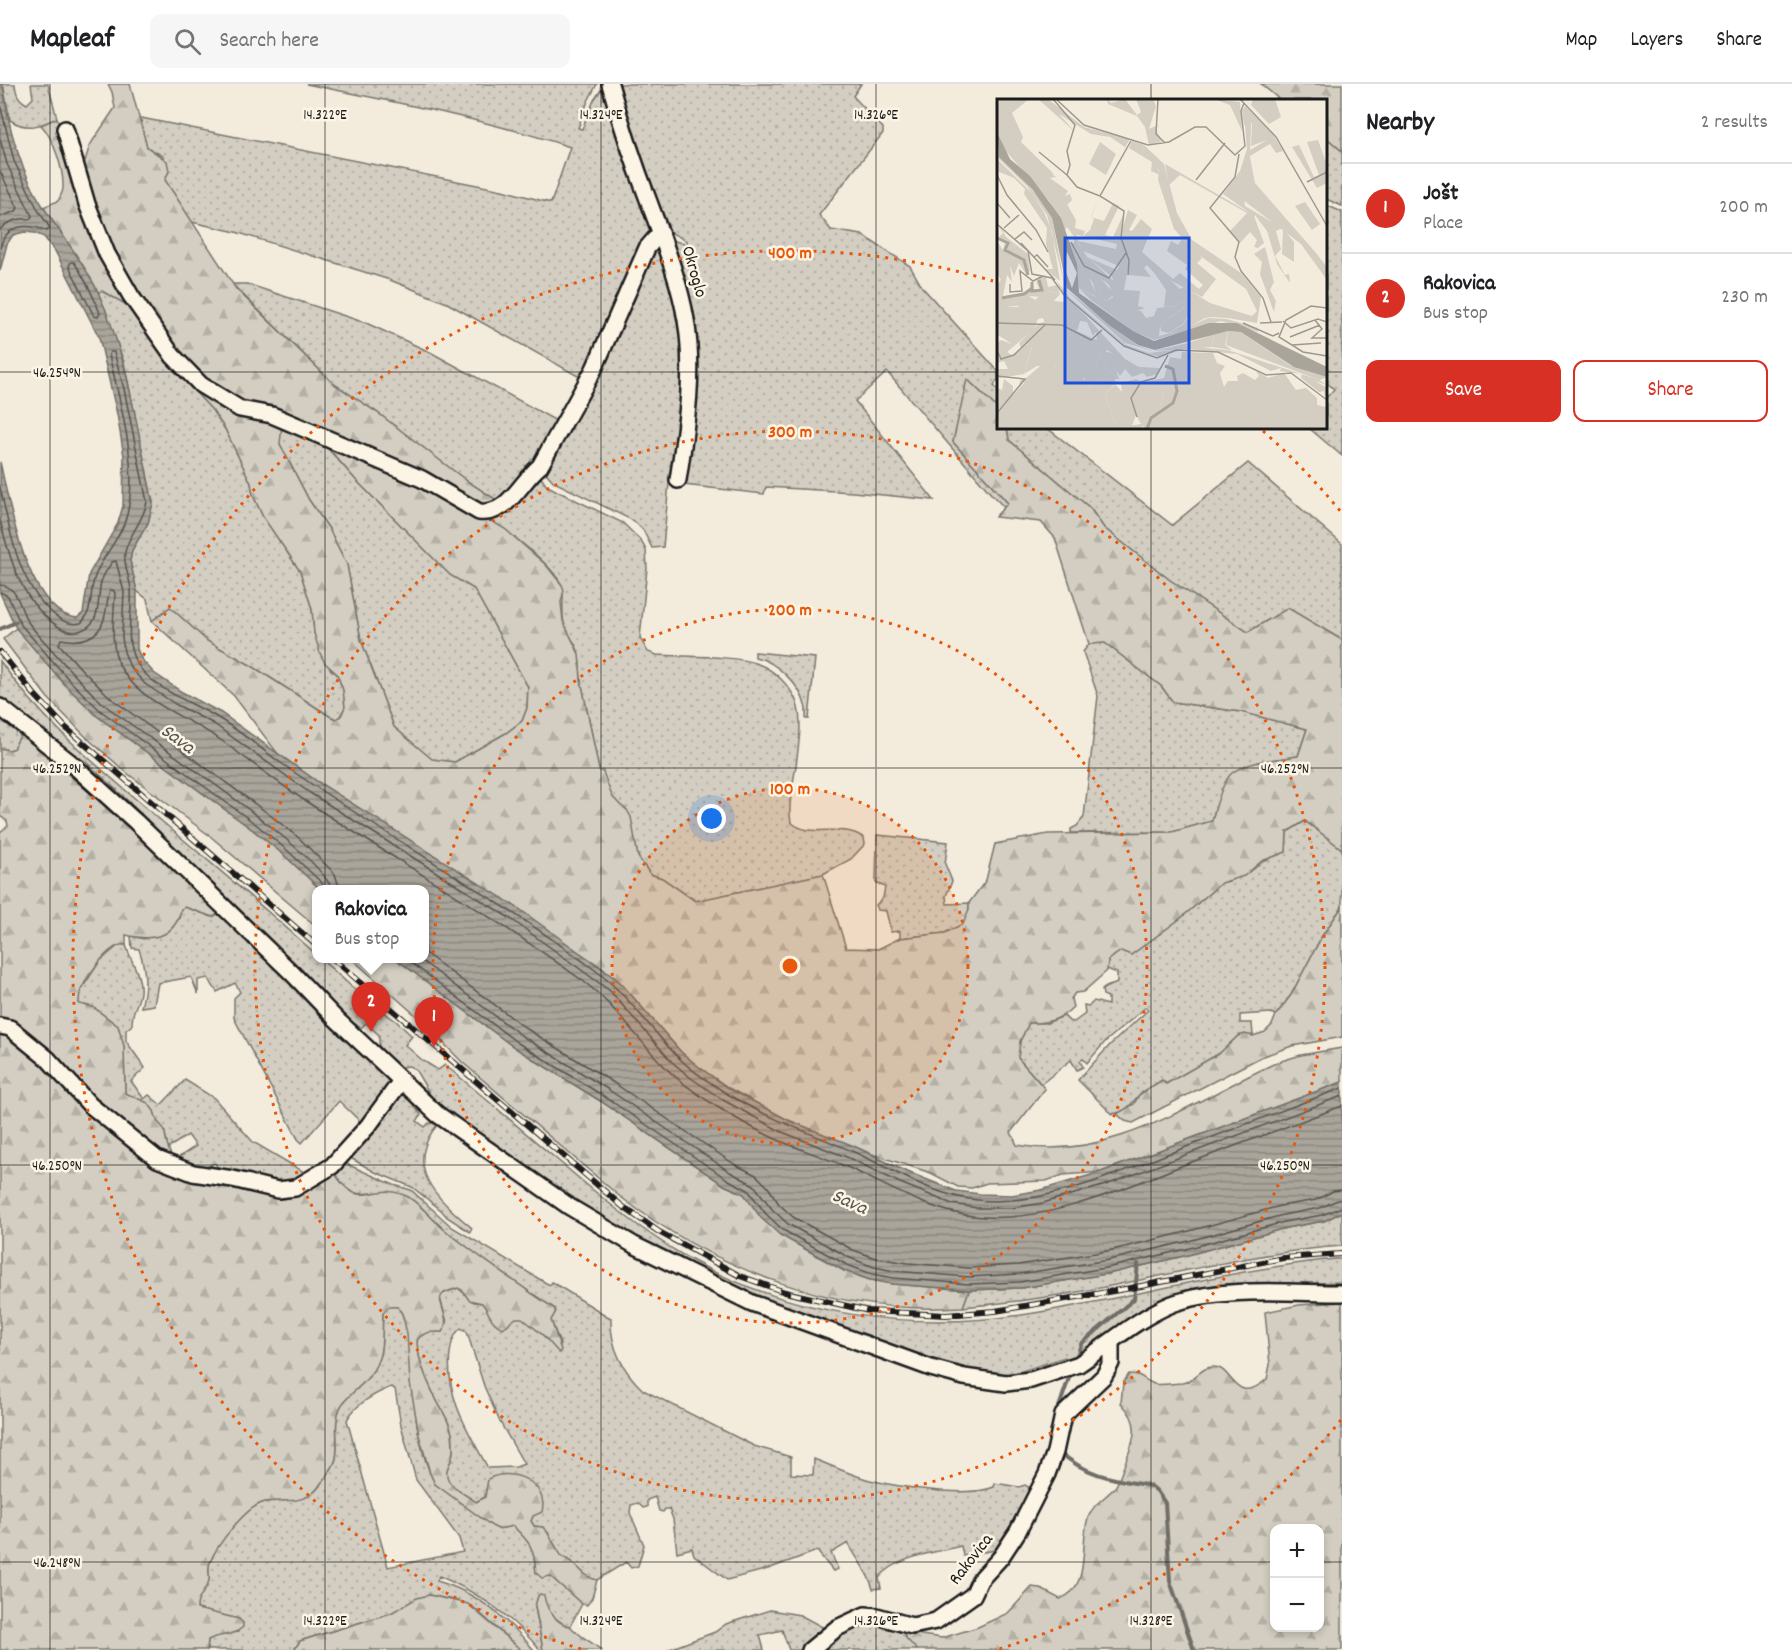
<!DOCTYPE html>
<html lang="en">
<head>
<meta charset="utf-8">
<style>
  body { margin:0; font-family:Dekko,sans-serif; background:#f6f6f6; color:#202124 }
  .controls { position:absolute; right:18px; bottom:18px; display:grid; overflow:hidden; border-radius:12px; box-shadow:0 3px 9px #0003 }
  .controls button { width:54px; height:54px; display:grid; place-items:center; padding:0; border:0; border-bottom:2px solid #e0e0e0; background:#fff; color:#202124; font:30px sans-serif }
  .you { position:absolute; left:712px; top:735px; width:21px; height:21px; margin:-15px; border:4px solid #fff; border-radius:50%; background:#1a73e8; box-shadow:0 0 0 9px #1a73e833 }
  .badge { display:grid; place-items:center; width:39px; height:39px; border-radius:50%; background:#d93025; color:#fff; font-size:20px; font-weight:700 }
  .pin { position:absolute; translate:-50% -50px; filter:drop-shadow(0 2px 3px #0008) }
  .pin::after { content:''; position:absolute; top:32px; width:21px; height:18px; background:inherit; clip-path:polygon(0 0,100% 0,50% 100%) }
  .popup { position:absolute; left:312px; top:801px; width:117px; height:78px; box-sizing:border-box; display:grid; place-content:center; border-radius:12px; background:#fff; filter:drop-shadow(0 2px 4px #0005); font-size:20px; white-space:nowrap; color:#757577 }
  .popup b { font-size:22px; color:#202124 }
  .popup::after { content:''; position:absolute; left:50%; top:100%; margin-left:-12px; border:12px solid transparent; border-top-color:#fff }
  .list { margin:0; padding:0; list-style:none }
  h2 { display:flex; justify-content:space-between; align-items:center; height:78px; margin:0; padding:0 24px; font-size:26px }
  h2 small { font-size:20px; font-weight:400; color:#757577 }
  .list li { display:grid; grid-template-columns:39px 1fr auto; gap:18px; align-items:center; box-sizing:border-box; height:90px; padding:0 24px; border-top:2px solid #e0e0e0 }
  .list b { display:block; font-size:22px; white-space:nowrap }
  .list p { margin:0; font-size:20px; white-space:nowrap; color:#757577 }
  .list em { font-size:20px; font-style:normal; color:#757577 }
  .actions { display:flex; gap:12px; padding:18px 24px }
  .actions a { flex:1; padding:14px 0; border:2px solid #d93025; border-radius:12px; text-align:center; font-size:21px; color:#d93025 }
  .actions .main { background:#d93025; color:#fff }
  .icon { flex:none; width:33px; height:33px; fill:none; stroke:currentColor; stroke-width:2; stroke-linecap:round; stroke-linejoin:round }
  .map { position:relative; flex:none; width:1342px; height:1566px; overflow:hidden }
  header { display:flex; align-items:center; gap:36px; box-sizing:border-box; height:84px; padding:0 30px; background:#fff; border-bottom:2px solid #e0e0e0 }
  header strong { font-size:28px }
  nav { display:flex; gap:33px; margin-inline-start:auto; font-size:21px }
  .search { width:420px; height:54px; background:#f6f6f6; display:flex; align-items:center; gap:15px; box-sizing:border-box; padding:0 21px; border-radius:12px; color:#757577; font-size:22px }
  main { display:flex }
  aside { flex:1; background:#fff }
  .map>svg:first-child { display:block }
</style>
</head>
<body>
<header>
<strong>Mapleaf</strong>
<div class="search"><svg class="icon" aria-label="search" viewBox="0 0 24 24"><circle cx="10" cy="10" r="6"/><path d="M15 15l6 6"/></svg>Search here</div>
<nav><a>Map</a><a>Layers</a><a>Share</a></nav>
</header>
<main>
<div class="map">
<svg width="1342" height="1566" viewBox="0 0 1342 1566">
  <defs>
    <pattern id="grass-dots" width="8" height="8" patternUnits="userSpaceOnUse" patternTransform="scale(1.5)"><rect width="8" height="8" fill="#d3cec1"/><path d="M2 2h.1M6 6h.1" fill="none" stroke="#b5b0a5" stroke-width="1.8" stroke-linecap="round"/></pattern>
    <pattern id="forest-firs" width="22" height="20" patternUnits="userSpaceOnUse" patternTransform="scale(1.5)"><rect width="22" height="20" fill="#d3cec1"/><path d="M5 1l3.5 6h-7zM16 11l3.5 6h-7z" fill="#b5b0a5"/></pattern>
    <pattern id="water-rules" width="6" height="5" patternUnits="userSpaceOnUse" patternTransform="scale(1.5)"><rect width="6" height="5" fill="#aaa59b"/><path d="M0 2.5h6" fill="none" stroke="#8a867e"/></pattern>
  </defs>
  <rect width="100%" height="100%" fill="#f3ecdd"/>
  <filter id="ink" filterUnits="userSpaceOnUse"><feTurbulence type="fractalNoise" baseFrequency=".0167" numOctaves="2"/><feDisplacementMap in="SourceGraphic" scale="12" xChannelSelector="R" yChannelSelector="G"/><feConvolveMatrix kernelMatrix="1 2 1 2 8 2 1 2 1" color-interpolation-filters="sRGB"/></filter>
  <g filter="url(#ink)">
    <g fill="url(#grass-dots)" stroke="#78756e" stroke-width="1.5" fill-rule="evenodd">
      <path d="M3 0H15C16 10 18 15 27 20L33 14 31 0H48L57 34C40 42 27 47 10 36Z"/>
      <path d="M306 0H597L588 17 578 44 582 45 594 16 605 0 652 144 585 296 447 219 415 206 390 196 236 148 192 138 165 96 169 87 163 72 147 63 142 46 141 34 502 106 551 119 570 63C484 35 395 18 306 0Z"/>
      <path d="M616 0H861L853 12 883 44V49L819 131 831 146 862 151 910 182 922 203 998 287V295L994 302 998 306V325L968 296 953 358 1008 419 1005 424 992 411 887 288 855 317 934 416 853 408 766 403 764 410 684 401 690 340 671 163 672 156 685 160 687 157 668 147 651 110Z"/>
      <path d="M1326 53 1342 67V122L1326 115Z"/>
      <path d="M1326 121 1342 128V372L1309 344H1326V314L1334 305 1326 298Z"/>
      <path d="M659 163C664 178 672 194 675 211 689 273 680 335 672 398L669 399 663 463 652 464 643 446 634 437 554 398 547 390 546 382 651 165Z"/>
      <path d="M232 200H247L366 239 430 268 562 340 546 366 501 419 467 397 378 329 334 300Z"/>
      <path d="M101 207 126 220 138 231 150 251 187 299 212 326 225 345 251 399 253 411 263 433 300 487 312 525 314 549 331 586 337 590 343 606 345 623 340 632 336 635 331 633 252 582 207 557 170 523 152 537 147 515 137 507 130 477 132 466 148 439 153 419 124 278 98 208Z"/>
      <path d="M281 340 313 348 355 395 450 491 474 505 528 603 527 624 522 637 506 649 455 678 432 676 394 643 361 556 347 481 329 445 309 416 280 360Z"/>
      <path d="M1007 344H1047L1172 441 1248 379 1342 460V556L1288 524 1248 548 1170 496 1104 444 1090 424 1009 356Z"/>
      <path d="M540 392 546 401 557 407 623 439 641 457 646 466 647 484 640 554 648 568 657 571C683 573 735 571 758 580 775 586 794 605 798 623 802 639 799 657 797 674 795 693 787 720 791 738 810 756 842 737 864 754L865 760 851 775 823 790 696 817 662 794 650 790 638 773 627 726C598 709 596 669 590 640 587 625 583 610 581 595 580 586 580 576 578 567 575 557 566 549 564 539 561 528 565 509 562 502 553 481 508 447 488 435Z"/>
      <path d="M1105 559 1161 602 1173 618 1241 628 1307 645 1298 672 1258 678 1214 728 1212 737 1172 748 1071 749V745L1077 742 1084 733 1098 612 1083 568 1089 560Z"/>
      <path d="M755 568 815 574 809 635H806C806 631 807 625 805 621 800 600 775 577 755 573Z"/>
      <path d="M0 577C41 636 97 682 151 728 207 776 263 822 317 871V874L321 875 362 912 396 937 412 952 405 961 422 976 438 986 445 981C482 1011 517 1042 554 1073 596 1109 638 1145 686 1173 789 1232 912 1248 1028 1230 1131 1214 1232 1185 1336 1175H1342V1198L1198 1204 1175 1210 1130 1234 1096 1259 1068 1276 1065 1273 1013 1290 990 1291 972 1288 927 1277 752 1212 659 1168 559 1108 489 1060 432 1014 415 985 409 982 396 984 379 962V951L366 939 361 944 341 931 124 713 85 677 35 644 0 615Z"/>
      <path d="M0 633 21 650 13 665 8 666 0 664Z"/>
      <path d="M1305 737 1342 765V823L1322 852 1291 911 1276 931 1271 929 1240 931V939H1252L1253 952H1238L1220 969 1166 1000 1162 996C1155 1001 1147 1005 1140 1010 1131 1019 1128 1028 1112 1030L1078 996 1110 961 1148 926 1146 923 1105 958 1087 979 1083 975 1080 977 1083 983 1077 986 1071 976 1041 1000 1018 974 1020 957 1029 939H1047L1064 932 1069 937 1074 938 1085 930 1084 921 1089 922 1094 917 1108 921V913L1103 911 1102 906C1107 901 1112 902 1117 899V889L1107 885 1108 876 1121 867 1131 871 1181 834 1221 799 1229 797 1254 785 1262 777 1286 768 1287 748Z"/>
      <path d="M877 751 948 758 945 780 952 797 946 812 947 820 969 819V825L963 840 945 849 900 854V847L891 848 886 827 878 826 876 821 883 814 885 803 876 799Z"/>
      <path d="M185 823 212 833 219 829 386 992 390 1003 364 1041 339 1017 302 1059 298 1055 234 934V914L240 908 235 899 217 908 208 894 198 896V910L191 893 158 899 154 921 141 923C147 902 146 886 139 865L132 864 131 852 144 855 179 835 181 825Z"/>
      <path d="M120 860 126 861C130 876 142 892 140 908 139 921 131 926 132 941L126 946V957L145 984 131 997 144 1015 149 1011 161 1021 185 996 214 1014 253 1058 309 1091 289 1100 221 1089 215 1079 211 1080 213 1087 205 1096 175 1093 173 1077 196 1062 188 1051 168 1064 164 1045 157 1037 154 1027 148 1019 125 1009 124 962 118 942 93 923 79 920V909L100 877Z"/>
      <path d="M399 1011 407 1012 421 1031 417 1037 425 1043 429 1039 438 1040C401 1084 438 1115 472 1144L470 1148 447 1133 441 1126 412 1103 375 1088 347 1072Z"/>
      <path d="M342 1078 394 1101 411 1106 452 1143 546 1199 550 1201 552 1198 607 1232 611 1234C610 1263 623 1287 643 1306L754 1362 791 1373V1390L813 1391 814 1375C832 1382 851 1391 870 1396 898 1403 968 1414 994 1403L995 1399 1019 1403 1025 1401 1034 1406 995 1466 963 1472 961 1462C934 1469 897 1472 879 1494L881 1504 873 1505C869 1489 856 1474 848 1459L831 1469 838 1485 833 1487 817 1467 768 1485 727 1496 694 1471 692 1464 677 1468 673 1435 669 1425H665L663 1428 659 1427 655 1413 647 1416V1423L643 1424 638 1419 631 1421 630 1429 644 1461 638 1482 631 1484 626 1478 597 1496C581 1493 577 1477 562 1474L546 1446 542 1443 534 1442 531 1437 533 1432 486 1405 485 1413 476 1418C468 1412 451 1404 447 1395 444 1386 450 1381 452 1373 454 1366 453 1358 452 1350 449 1335 441 1326 435 1313 427 1297 417 1273 417 1256 424 1247 432 1248 442 1248L447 1238 440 1214 442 1210 458 1204 474 1218 482 1219 507 1241 516 1233H522L543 1251 559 1268 560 1260 551 1236 555 1229V1225C517 1200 481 1174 446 1147 434 1138 419 1119 408 1113 404 1111 398 1111 394 1110 360 1104 353 1123 333 1086ZM461 1244 467 1248 484 1302 500 1338 524 1380 516 1383 488 1384C468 1347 445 1313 450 1269 451 1260 453 1250 461 1244Z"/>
      <path d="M1342 1128V1162C1271 1167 1204 1183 1135 1197 1078 1209 1021 1218 963 1223L969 1206 1021 1204 1112 1189 1188 1171 1286 1144 1324 1137Z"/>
      <path d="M392 1222 398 1223C413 1242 413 1306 416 1333 419 1356 425 1380 435 1400L498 1445 513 1442C531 1459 534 1464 536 1489L550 1492 582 1520 570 1542C556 1540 546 1522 538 1512L535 1523 543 1566H540C512 1532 479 1509 439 1492L437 1497C476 1508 509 1536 534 1566H521L474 1524 458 1517 429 1511 391 1529 300 1557 294 1566H207L208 1556 217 1551 238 1548 239 1535 197 1525C195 1513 207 1507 209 1496 210 1490 207 1485 210 1478 217 1461 246 1422 265 1418 283 1415 303 1420 317 1405 323 1397 334 1384 336 1374 339 1358 333 1339 340 1324 344 1315 355 1307 362 1300 386 1276 381 1259 383 1229L387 1224ZM391 1303 395 1305 401 1341 416 1396 459 1454 463 1468 388 1483 347 1336C354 1321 376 1309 391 1303Z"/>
      <path d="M770 1526 800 1531 826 1545 806 1566H789L782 1546 760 1551 764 1566H667L715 1548 726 1540Z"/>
      <path d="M865 1534 904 1543 917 1566H814Z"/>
    </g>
    <g fill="url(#forest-firs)" stroke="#78756e" stroke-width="1.5" fill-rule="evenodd">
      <path d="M108 0H130L147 63 167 77 169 87 165 96 236 205 334 300 378 329 467 397 501 419 488 435 505 445 546 481 562 501 564 506 561 518 563 537 579 570 581 596 599 686 603 688 612 712 620 721 627 726 631 733 638 773 650 790 662 794 695 817 823 790 846 864 878 865 900 854 945 849 963 840 969 826V819L986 796 995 760 1048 750 1172 748 1212 737C1215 725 1222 697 1232 689 1246 677 1280 675 1298 672L1307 645 1241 628 1173 618 1161 602 1105 559 1089 560 1055 454 1041 438 995 433 1008 419 953 358 967 295 998 325 999 344H1007L1009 356 1090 424 1104 444 1170 496 1248 548 1288 524 1342 556V765L1305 737 1287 748 1286 768 1262 777 1244 792 1221 799 1181 834 1131 871 1121 867 1108 876 1107 887 1083 908 1075 909 1071 915 1073 923C1060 936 1048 939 1029 939L1020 957 1018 974 1045 1005 1011 1048 1017 1061C1113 1079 1195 1015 1278 978L1301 971 1342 964V998L1101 1088 1063 1091 1046 1097 987 1099 972 1104 958 1103 931 1089 872 1070 788 1036 730 1005 699 983 681 968 619 897 600 882 318 698 278 670 234 612 152 537 170 523 207 557 252 582 331 633 336 635 341 632 345 623 343 606 337 590 325 579 320 569 314 549 312 525 300 487 263 433 253 411 251 399 225 345 212 326 187 299 160 261 143 245 138 231 126 220 102 207 98 208 83 182 43 123 58 117C60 113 63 108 63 104 64 86 53 53 41 41L57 34 68 78 85 113 92 108 83 83 90 61 115 24 112 8ZM282 340 314 348 355 395 450 491 474 505 528 603 527 624 522 637 506 649 455 678 432 675 394 643 361 556 347 481 329 445 309 416 280 360Z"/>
      <path d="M1261 0H1342V67L1326 53V16H1280Z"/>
      <path d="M16 544 97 632 253 746 284 771 320 805 317 806V843L210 752 127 689 87 654 47 613 3 555Z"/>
      <path d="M21 650 146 757 219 829 213 833 185 823 181 825C175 855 151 857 126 851V861C110 857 87 893 81 906 79 911 79 915 79 920L93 923 118 942 124 962 125 1009 148 1019 154 1027 157 1037 164 1045 167 1060 174 1081 175 1093 228 1099 280 1111 333 1086C359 1133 373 1094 408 1113 422 1121 433 1137 446 1147 481 1174 517 1200 555 1225V1229L551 1236 561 1266 559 1269 543 1251 522 1234H516L503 1244C490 1239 490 1229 482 1219L469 1216 462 1206 458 1204C453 1206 446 1207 443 1210 434 1217 453 1234 442 1248 432 1248 424 1247 417 1256 417 1273 427 1297 435 1313 441 1326 449 1335 452 1350 453 1358 454 1366 452 1373 450 1381 444 1386 448 1395 451 1404 468 1412 476 1418L485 1413 488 1395C511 1382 549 1398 542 1428L533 1432 531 1437 534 1442 542 1443 546 1446 562 1473C577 1477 581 1493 597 1496L592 1514 587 1521 582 1520 550 1492 542 1494 536 1489C534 1464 531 1459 513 1442L498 1445 492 1442 435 1400 430 1389 419 1351 410 1299 407 1249 402 1229 398 1223C390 1222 387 1223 383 1229 381 1259 386 1276 362 1300 355 1307 344 1315 340 1324 333 1339 339 1358 336 1374 334 1384 323 1397 317 1405 303 1421 283 1415 265 1418 246 1422 217 1461 210 1478 207 1485 210 1490 209 1496 207 1507 196 1513 197 1525L239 1535 243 1539V1543C234 1552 220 1550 208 1556L207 1566H0V748L8 742 7 737 0 732V664L8 666 13 665Z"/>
      <path d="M1342 823V953L1292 962 1261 973 1133 1039 1125 1037 1117 1030 1134 1020 1139 1011 1162 996 1166 1000 1220 969 1238 952 1245 950 1253 952 1265 948 1272 941 1276 931 1291 911 1322 852Z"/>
      <path d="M352 875H396L515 964 602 1018 724 1101 744 1110 780 1151 844 1187 870 1196 892 1200 969 1206 963 1223C837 1232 717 1187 618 1111L462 978 420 935Z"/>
      <path d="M1342 1218V1566H917L905 1553 904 1543 921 1551 942 1554 978 1543 1008 1529 1032 1503 1039 1504 1060 1515C1092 1503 1079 1461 1088 1434 1093 1419 1106 1414 1115 1403 1119 1398 1121 1389 1124 1382 1133 1357 1143 1341 1121 1319L1123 1299 1129 1290C1143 1290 1143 1296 1154 1300 1161 1302 1174 1299 1182 1299 1194 1298 1201 1282 1214 1283 1233 1283 1234 1324 1267 1295L1270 1281 1265 1228 1299 1221ZM1274 1444H1320V1544H1274Z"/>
      <path d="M540 1510 544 1511C546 1525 556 1540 570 1542 580 1553 591 1557 601 1566H543L535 1522 538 1512Z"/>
      <path d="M429 1511 468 1520 521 1566H294L300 1557 391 1529 417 1514Z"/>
    </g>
    <path fill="url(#water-rules)" stroke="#716e68" stroke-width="1.5" d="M0 0H3C7 42 21 88 44 124 62 152 84 178 98 208 129 275 137 348 153 419L148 439 132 466 130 477 137 507V565L142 576 154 589 182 608 221 629 318 698 518 824 619 897 681 968 699 983 730 1005 788 1036 854 1062 905 1087 956 1107 980 1110 1012 1111 1041 1106 1101 1088 1342 998V1128L1324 1137 1286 1144 1188 1171 1112 1189 1021 1204 969 1206 892 1200 870 1196 845 1187 780 1151 761 1134 744 1110 724 1101 602 1018 515 964 396 875 425 874V806L320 805 284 771 253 746 97 632 66 602 16 544 0 509V378C9 417 27 530 77 534L83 529 89 490 118 439 123 422 124 372 117 330 99 253 55 167 44 153 35 149 24 148 13 151 7 160 0 187Z"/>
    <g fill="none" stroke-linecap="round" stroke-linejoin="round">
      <g stroke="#55534f" stroke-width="1.5">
        <path d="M0 20 14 77 38 126 50 144 47 147C27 139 6 140 0 164"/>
        <path d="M0 55 7 80 32 132 30 135C19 134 7 137 0 146"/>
        <path d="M0 87 18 124 16 127 0 133"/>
        <path d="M71 178H74C85 194 93 211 100 229L98 233 94 232 69 182Z"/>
        <path d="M0 403C10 446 17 497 51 528 60 536 69 542 81 539 94 527 89 508 95 492 102 473 117 458 124 440 142 393 120 318 109 271L110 268H114L124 305 147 418C143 438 129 450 125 468 123 481 130 494 131 506 133 529 124 555 135 576 151 606 191 617 218 634 240 647 260 664 281 679 384 752 495 811 595 886 627 910 649 943 676 971 690 986 709 998 726 1009 766 1034 811 1049 854 1068 894 1086 933 1112 977 1116 1045 1123 1119 1088 1181 1065 1234 1045 1288 1024 1342 1004"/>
        <path d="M0 436C10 476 22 520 59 543 70 550 83 549 92 539 100 529 98 510 101 498 103 491 108 484 112 478L116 477 124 508 122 553 124 568 130 583 145 600 175 620 214 640 310 709 511 835 576 882 610 907 672 978 691 994 723 1016 782 1048 849 1074 900 1099 952 1120 977 1124H1012L1043 1119 1106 1101 1342 1012"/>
        <path d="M0 501C19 502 19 525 28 538 35 548 44 557 52 566 69 585 86 605 106 622 141 650 329 773 331 806"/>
        <path d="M0 508 8 512 21 541 71 598 101 627 257 741 288 767 322 799 324 806"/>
        <path d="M340 806 335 790 299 754 266 728 112 615 83 587 59 560 61 555C79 559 99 555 104 535 107 525 107 515 110 506H113L115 509C114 535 108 567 124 589 147 622 190 634 222 657 250 677 278 699 307 718 399 778 494 832 583 897 617 923 636 954 665 983 680 999 700 1012 719 1024 738 1036 758 1047 778 1056 801 1066 825 1073 847 1083 888 1102 927 1126 972 1132 1041 1141 1118 1107 1181 1082 1235 1062 1288 1042 1342 1022"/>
        <path d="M425 869 527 945 614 999 734 1080 756 1091 768 1103 779 1120 793 1133 853 1166 876 1174 908 1179 969 1184 1018 1181 1108 1167 1182 1149 1280 1122 1316 1116 1333 1107 1342 1106"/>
        <path d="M405 874 518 959 605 1013 727 1095 748 1106 766 1130 783 1146 847 1181 872 1190 893 1194 969 1200 1020 1198 1111 1183 1186 1165 1284 1138 1322 1131 1342 1123"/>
        <path d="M418 874 522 952 609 1006 730 1088 754 1101 772 1125 788 1140 850 1174 874 1183 894 1187 969 1193 1019 1190 1109 1176 1185 1158 1283 1131 1320 1124 1335 1117 1342 1115"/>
      </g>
      <g stroke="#716e68" stroke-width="4">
        <path d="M0 545 16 538"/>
        <path d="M1076 1275 1081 1260 1134 1215 1138 1180"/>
        <path d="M1057 1329 1071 1288"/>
        <path d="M1060 1368C1085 1392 1119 1396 1151 1402L1157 1407 1165 1419 1170 1497 1194 1566"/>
      </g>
      <g stroke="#1c1c1c" stroke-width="20">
        <g id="minor">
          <path d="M610 0C621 40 634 79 649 118 663 156 679 195 686 236 695 289 686 343 678 396"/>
          <path d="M65 45 87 120 107 170 131 212 173 272 201 301 240 325 272 331 422 395 479 428C509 431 519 399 540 382L594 285 647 164 660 149"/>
          <path d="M0 623 71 679 136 738 293 890 335 934 437 1030 570 1123 634 1161 752 1219 931 1284 964 1293 1006 1299 1031 1296 1079 1280C1109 1260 1138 1234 1172 1220 1219 1202 1292 1209 1342 1209"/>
          <path d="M0 942 10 944 48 975 90 1021 157 1075 193 1089 233 1095 278 1106 295 1104 332 1082 368 1042 401 997"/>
          <path d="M810 1566 837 1544 865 1531 877 1532 912 1542 936 1537 973 1511 980 1496 1001 1473 1018 1447 1047 1390 1055 1368 1063 1331 1104 1292 1111 1279V1258"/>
        </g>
      </g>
      <use href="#minor" stroke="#fcf5e5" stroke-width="15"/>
      <g stroke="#1c1c1c" stroke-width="6">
        <g id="rail">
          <path d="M0 568 34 610 65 643 317 862"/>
          <path d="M332 874 622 1122 659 1148 740 1192 785 1208 869 1227 946 1231 995 1227 1131 1204 1283 1174 1342 1170"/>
        </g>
      </g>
      <use href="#rail" stroke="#fcf5e5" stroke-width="4" stroke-dasharray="11" stroke-linecap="butt"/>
    </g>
  </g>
  <path fill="none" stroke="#1c1c1c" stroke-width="1.5" stroke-opacity="0.45" d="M50 0V1566M325 0V1566M601 0V1566M876 0V1566M1151 0V16M0 288H999M1326 288H1342M1151 344V1566M0 684H1342M0 1081H1342M0 1478H1274M1320 1478H1342"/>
  <circle cx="790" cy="882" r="178" fill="#e8590c" fill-opacity=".12"/>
  <g fill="none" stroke="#e8590c" stroke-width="3" stroke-dasharray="3 6">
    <circle cx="790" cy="882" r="178"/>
    <circle cx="790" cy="882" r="357"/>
    <circle cx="790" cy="882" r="535"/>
    <path d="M1341 1336A714 714 0 0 1 999 1565M581 1565A714 714 0 0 1 993 197M1263 347A714 714 0 0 1 1341 428"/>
  </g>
  <g text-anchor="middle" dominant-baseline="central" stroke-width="5" stroke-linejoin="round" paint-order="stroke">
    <g font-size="18" fill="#1c1c1c" stroke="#fcf5e5">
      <text transform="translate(693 188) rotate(74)">Okroglo</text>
      <text transform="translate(972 1476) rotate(-52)">Rakovica</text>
    </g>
    <g font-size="20" font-style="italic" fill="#55534f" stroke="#fcf5e5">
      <text transform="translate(177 656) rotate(36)">Sava</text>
      <text transform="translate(849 1119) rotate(24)">Sava</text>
    </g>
  </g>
  <g transform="translate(997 15)">
    <rect width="330" height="330" fill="#f3ecdd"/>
    <path d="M41 0H51L87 28 133 40 126 52 128 48 113 38 94 35 62 15 77 32ZM110 0 114 4 128 0 140 16 144 13 139 0H156L159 7 152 30 161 26 159 31 165 42 152 46 148 28 140 17 111 5ZM217 0 243 3 245 32 233 6ZM256 0H278L284 18 272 25 254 6ZM248 7 273 31 286 52 279 54 273 45 253 57V51L270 41 254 47 255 24 247 26 245 12ZM321 41 330 66V84L320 89 295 48 302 46 317 78 322 76 310 43ZM135 42 147 46 145 51 159 65 163 76 154 72 155 63 132 49ZM103 43 119 55 109 76 92 65ZM168 65 253 114 226 95 243 72 248 107 285 129 279 132 284 150 278 157 288 176 292 175 293 184 280 165 270 132 258 116 253 133 243 144 233 132 250 114 183 76 172 86ZM53 73 59 78 53 79 71 92 68 97 73 95 75 101 70 106 50 83 46 74ZM103 98 94 118 107 122 116 104 122 107 108 136 116 138 127 114 125 131 131 111 140 116 132 131 135 132 144 120 155 130 145 153 176 180 183 174 202 190 206 186 188 170 190 166 170 152 174 142 181 146 185 140 196 149 205 159 200 164 219 180 205 198 156 172 161 178 150 166 147 169 154 178 131 176 132 164 127 191 143 192 141 207 148 209 132 215 128 212 115 178 90 158 120 171 122 167 86 152 81 142 119 150 120 145 86 137 93 131 97 120 94 118V117ZM308 103 323 125 315 131 298 107ZM286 130 297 143V163L285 155ZM77 158 89 171 100 198 82 189ZM97 171 117 195 110 202 105 199 94 172ZM59 181 73 199 129 246 152 254 198 248 231 251 322 281 229 246 231 232 244 233 293 266 330 278 322 281 330 286 318 282 330 289V295L328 298 327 292 322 293 304 279 305 275 283 272 284 269 274 272 240 255 188 250 162 258 129 247 66 194ZM169 191 189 199 188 201 180 207 167 208ZM49 192 63 195 57 202 66 203 68 215 48 224 46 219 41 220 37 230 10 253 15 256 29 245 35 247 27 275 2 279 1 285 0 270H11L7 262 0 264V244L4 241 15 245 1 236 0 219 8 208H21L32 197 38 201ZM189 207 194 212 186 225 171 234 164 232 163 226ZM88 216 128 260 142 268 163 269 160 275 150 278 146 274 135 278 128 270 123 277 117 269H110L107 256 108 269 122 280H118V285L125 293 124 284 139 280 167 291 163 313 144 325 139 316 135 327 120 329 108 295 118 286 108 279 88 289V276L99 267 104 252 120 255 100 241 99 233 96 237 90 223 83 222 80 232 97 240H84L75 223ZM217 235 215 248 157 252 191 244ZM58 265 59 268 46 280 31 287 27 283 22 286 24 279 28 280 42 268ZM7 280 16 287V297L0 314V289L5 291Z" fill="#d3cec1"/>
    <path d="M0 0H32L15 14 26 38 24 43 57 75 46 74 71 107 79 121 78 129 88 132 86 137 79 136 82 145 90 158 120 185 128 212H144L149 219 157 217 160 209 180 207 188 201 169 191 156 172 158 167 183 190 187 188 213 204 255 217 260 212 249 190 198 153 177 130 161 81 162 71 145 51 147 46 167 65 180 114 195 141 244 174 264 198 260 224 231 219 213 218 208 219 194 227 211 219 230 220 261 229V233L224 222 157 241 136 232 94 201 82 189 99 198 96 184 72 151V143L76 145 78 139 70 128 67 132 52 102 8 51 0 33ZM94 171 112 186 116 198 110 202 105 199ZM187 208 194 213 186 226 171 234 181 232 162 237 163 226ZM254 24 253 58 258 84 319 154 330 168V181L304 145 246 101 243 72 250 50 248 25ZM0 53 40 96 55 119 68 187 50 116 30 87 1 59ZM0 60 34 93 47 113 55 133 63 182 48 170H56L49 145 50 129 27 95 28 90 17 79 0 72ZM257 117 267 144 261 149 257 148 260 141 253 133ZM0 125 6 132 9 138 31 155 33 172 29 175 22 164 17 177 13 167 15 183 10 176 6 197 29 193 36 184 37 191H43L39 183 42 178H49L51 188 60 186 63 195 50 192 44 198 32 197 30 206 8 208 6 216 0 219V185L4 181 0 174V142L6 151 8 144 0 140 6 134ZM268 148 277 183 273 191 279 202 277 213 263 175 265 163 257 155ZM68 190 140 246 157 252 128 244ZM70 199 88 216 75 223 84 240H99L119 252 120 257 110 251 107 256 110 268 118 269 122 280 108 269 104 252 99 267 86 280 91 281 88 289 108 279 118 285 108 295 120 329 144 325 163 313 167 291 152 287V282L167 279 173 258 184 260 185 253 216 254 220 264 228 267 223 274 227 288 231 282H241L240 277 246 274 258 281 262 277 259 272 271 279 287 274 299 291 309 289 320 299V306L329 308 330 330H147L146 326 145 330H0L2 313 18 294 28 283 31 287 59 268 58 265 51 269 40 267 27 275 35 248 28 244 24 249 22 244 41 225 68 215 66 203ZM231 232 228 246 235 251 215 248 217 235Z" fill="#d3cec1" fill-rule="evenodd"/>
    <path d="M0 33 13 60 33 77 64 119 80 165 82 194 136 232 157 242 212 224H240L330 268V278L297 268 244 233 231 232 158 251 141 246 112 226 70 189 55 119 36 91 2 58ZM70 153 80 174 75 189 67 168Z" fill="#aaa59b" fill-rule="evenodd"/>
    <path fill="none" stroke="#aaa59b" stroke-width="3" d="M0 139 11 144 8 151 27 161 31 176M35 183V192L45 191 42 181M5 199 27 195 34 190M150 330 154 319 176 304 180 292 176 270 168 267"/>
    <path fill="none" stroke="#9d9990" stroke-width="1.5" d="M56 0 78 26 70 52 73 66 70 76 80 88 103 97M59 0 87 26 151 46 172 43 198 28H209L238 56 248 47 244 12 247 4M161 0 159 35 168 44M243 0 279 38 330 127M42 53 70 76M242 55 238 78 213 109 242 143 238 158 244 172 266 199 274 223M0 76 10 96 39 131 51 153M199 81 228 44M310 83 330 73M0 104 13 119M0 125 31 152 35 175 55 179 67 196 127 247 160 259 179 251 221 253 269 276 294 274 330 301M7 129 22 116M18 140 27 133 35 141M74 143 87 167 112 179 129 154M24 144 58 181M37 158 40 156 51 168M131 176 132 161 124 139 127 112 103 97 135 40M13 185V193L25 192 23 172 36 182 46 177M330 209 314 207 289 221 282 238 306 253 330 257M318 221 325 230 315 239H330M286 222 294 229 321 220 330 223M0 224 65 226 94 241 105 231M246 224 276 237 282 234M263 224 285 223M293 238 323 226M295 246 324 244M0 251 4 260 17 256 49 225M0 277 28 280 1 313 0 330M140 318 134 299 144 283 158 279 171 256"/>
    <path fill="#1d4ed8" fill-opacity="0.15" stroke="#1d4ed8" stroke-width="3" d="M68 139H192V284H68Z"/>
    <rect width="330" height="330" fill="none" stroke="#1c1c1c" stroke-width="3"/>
  </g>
  <g font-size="15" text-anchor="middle" fill="#1c1c1c" stroke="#fcf5e5" stroke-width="5" stroke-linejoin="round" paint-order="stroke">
    <text x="325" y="35">14.322°E</text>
    <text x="601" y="35">14.324°E</text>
    <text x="876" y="35">14.326°E</text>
    <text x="57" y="293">46.254°N</text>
    <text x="57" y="689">46.252°N</text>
    <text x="1285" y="689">46.252°N</text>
    <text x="57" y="1086">46.250°N</text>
    <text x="1285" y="1086">46.250°N</text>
    <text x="57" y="1483">46.248°N</text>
    <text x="325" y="1541">14.322°E</text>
    <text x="601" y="1541">14.324°E</text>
    <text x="876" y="1541">14.326°E</text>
    <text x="1151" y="1541">14.328°E</text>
  </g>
  <circle cx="790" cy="882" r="9" fill="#e8590c" stroke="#fcf5e5" stroke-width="3"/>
  <g font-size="18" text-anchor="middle" font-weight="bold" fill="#e8590c" stroke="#fcf5e5" stroke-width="5" stroke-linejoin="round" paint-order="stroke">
    <text x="790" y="174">400 m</text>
    <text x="790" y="353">300 m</text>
    <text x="790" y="531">200 m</text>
    <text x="790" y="710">100 m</text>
  </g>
</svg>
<div class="controls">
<button>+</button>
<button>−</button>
</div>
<div class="you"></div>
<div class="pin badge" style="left:434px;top:963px">1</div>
<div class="pin badge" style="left:371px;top:948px">2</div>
<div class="popup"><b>Rakovica</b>Bus stop</div>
</div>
<aside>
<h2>Nearby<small>2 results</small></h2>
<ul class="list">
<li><span class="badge">1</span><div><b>Jošt</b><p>Place</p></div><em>200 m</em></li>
<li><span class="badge">2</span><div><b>Rakovica</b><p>Bus stop</p></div><em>230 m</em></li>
</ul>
<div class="actions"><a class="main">Save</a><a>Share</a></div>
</aside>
</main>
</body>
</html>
